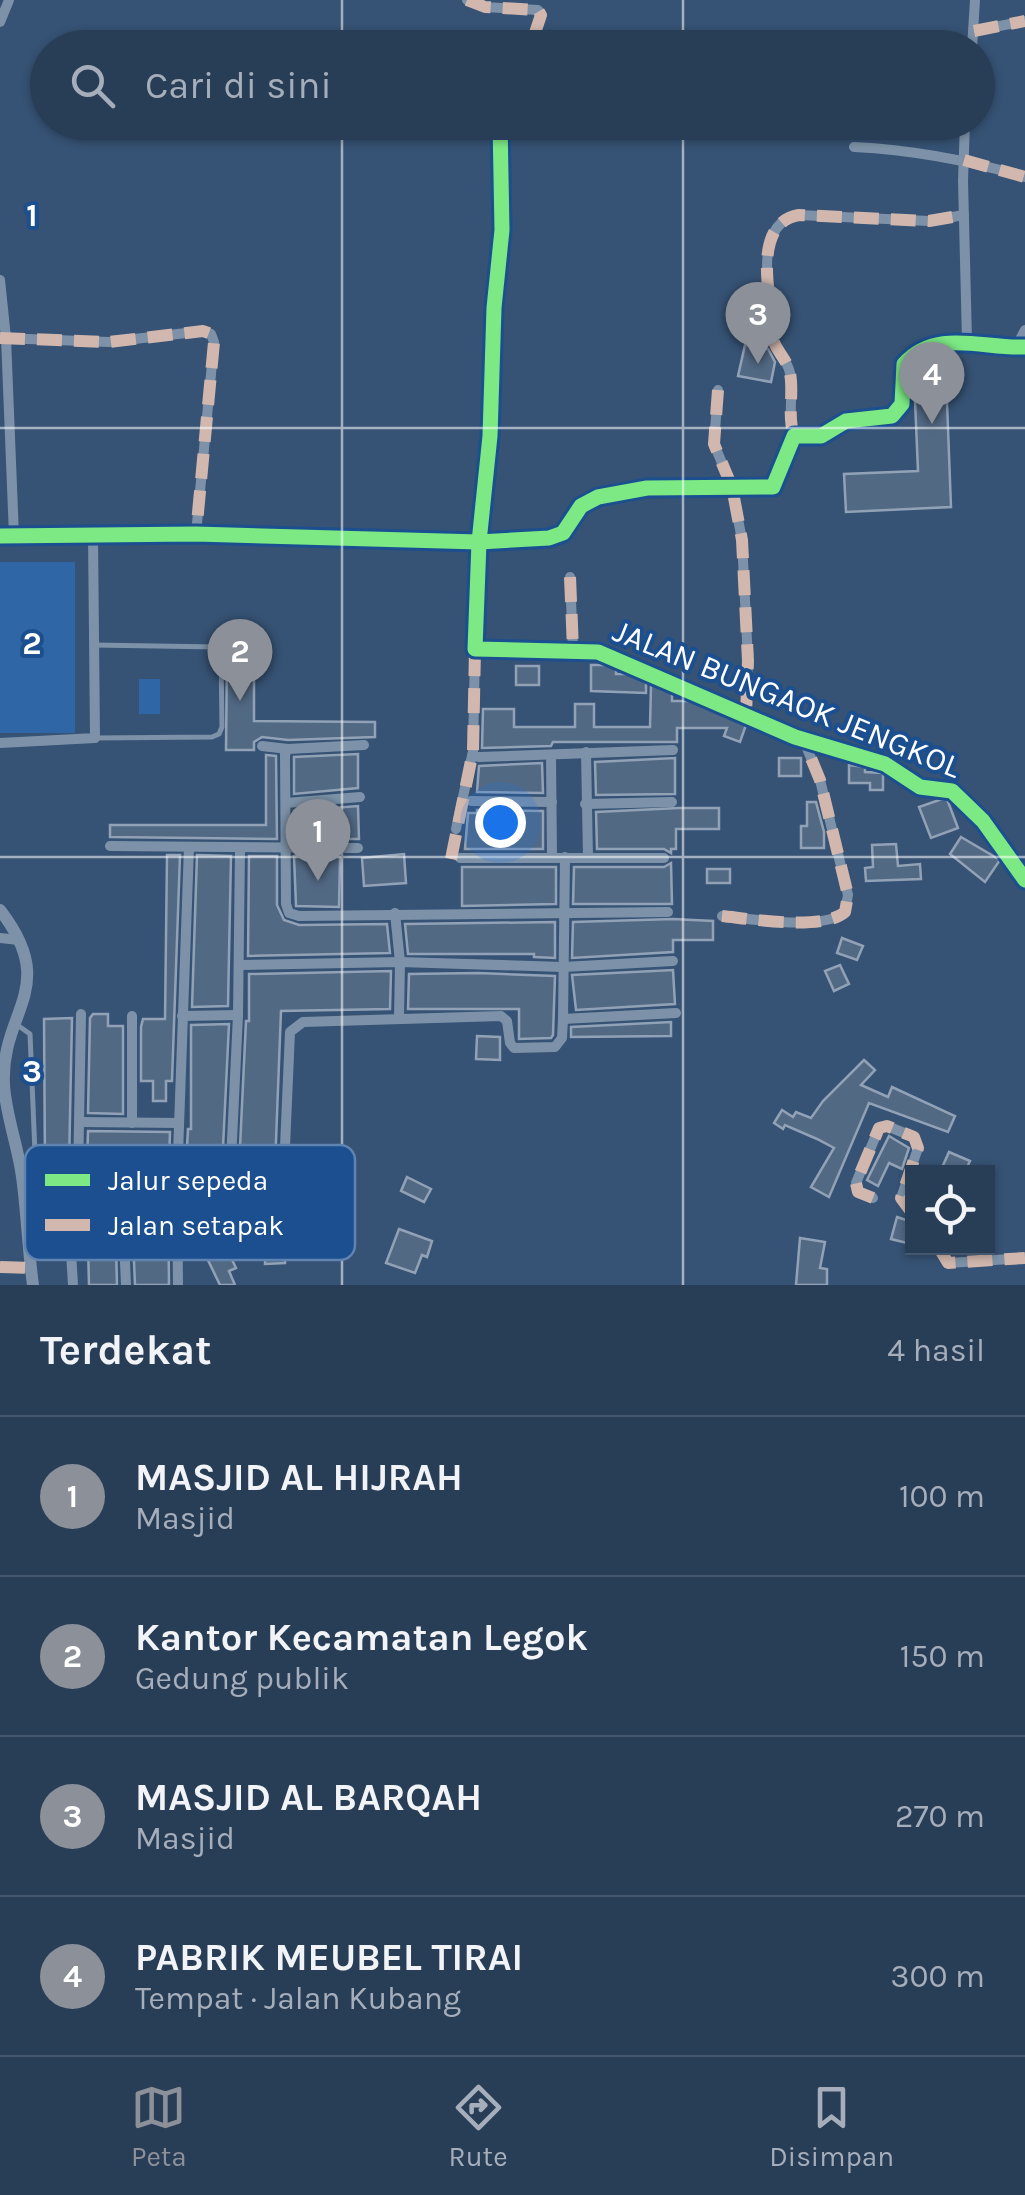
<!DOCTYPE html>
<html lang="id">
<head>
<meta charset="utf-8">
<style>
  body { margin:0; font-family:Karla,sans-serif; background:#344961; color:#f1f3f6 }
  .controls { position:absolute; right:30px; bottom:30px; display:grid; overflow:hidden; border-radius:0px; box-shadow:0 2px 8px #0004 }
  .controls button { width:90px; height:90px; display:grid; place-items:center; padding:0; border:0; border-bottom:2px solid #44576d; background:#283e57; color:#f1f3f6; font:50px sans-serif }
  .you { position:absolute; left:500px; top:822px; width:35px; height:35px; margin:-25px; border:8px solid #fff; border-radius:50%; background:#1a73e8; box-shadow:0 0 0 15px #1a73e833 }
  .badge { display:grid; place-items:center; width:65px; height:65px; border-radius:50%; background:#8c9099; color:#fff; font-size:32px; font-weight:700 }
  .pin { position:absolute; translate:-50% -82px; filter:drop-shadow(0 2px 5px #0008) }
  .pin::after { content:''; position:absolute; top:52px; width:35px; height:30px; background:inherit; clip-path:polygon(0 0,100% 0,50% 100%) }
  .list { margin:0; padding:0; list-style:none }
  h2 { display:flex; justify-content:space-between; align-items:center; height:130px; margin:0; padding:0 40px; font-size:42px }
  h2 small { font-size:32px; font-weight:400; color:#a5aeba }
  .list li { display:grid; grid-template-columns:65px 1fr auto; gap:30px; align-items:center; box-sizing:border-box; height:160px; padding:0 40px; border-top:2px solid #44576d }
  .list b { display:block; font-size:38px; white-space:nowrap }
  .list p { margin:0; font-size:32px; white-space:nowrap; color:#a5aeba }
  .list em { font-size:32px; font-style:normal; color:#a5aeba }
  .icon { flex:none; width:55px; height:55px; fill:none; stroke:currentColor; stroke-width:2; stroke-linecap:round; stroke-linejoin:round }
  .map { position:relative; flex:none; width:1025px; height:1285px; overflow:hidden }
  .search { position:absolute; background:#283e57; box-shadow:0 2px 8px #0004; left:30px; right:30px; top:30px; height:110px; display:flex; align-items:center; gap:25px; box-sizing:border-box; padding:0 35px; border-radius:55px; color:#a5aeba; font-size:38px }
  .sheet { height:770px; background:#283e57 }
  nav { display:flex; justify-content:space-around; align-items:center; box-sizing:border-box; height:140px; border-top:2px solid #44576d; background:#283e57; font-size:28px; color:#a5aeba }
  nav a { display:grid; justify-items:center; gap:5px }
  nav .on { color:#8c9099 }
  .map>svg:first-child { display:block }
</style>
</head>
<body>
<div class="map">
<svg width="1025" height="1285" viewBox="0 0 1025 1285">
  <rect width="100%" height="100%" fill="#365274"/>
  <g fill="#2f66a5">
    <rect x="0" y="562" width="75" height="171"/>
    <rect x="139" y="679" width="21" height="35"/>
  </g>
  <g fill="#526984" stroke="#92a2b6" stroke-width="2.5">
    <path d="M745 345 768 349 775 362 771 382 738 376Z"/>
    <path d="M946 376 951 507 846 512 844 474 918 471 914 377Z"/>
    <path d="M227 651H254V721L375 722V737L288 740 262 737 254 742V750H226Z"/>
    <path d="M591 665H607L616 669V674H628L646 682V693L591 691Z"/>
    <rect x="516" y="666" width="23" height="19"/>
    <path d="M651 684 672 693V701H689L746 725 740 742 724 736 727 728H677V742H553L551 746 482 748 483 709H514V727H575V704H594V727H650Z"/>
    <path d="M358 754V788L294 794V757Z"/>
    <path d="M266 755 276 756 277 839 110 837V825H266Z"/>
    <path d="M675 758V794L596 795 595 762Z"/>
    <rect x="779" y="758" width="22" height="18"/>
    <path d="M542 763 543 793 477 792 479 766Z"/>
    <path d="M849 765 865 767V772L883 773V790H870V783H849Z"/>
    <path d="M942 799H947L958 828 931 838 919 807Z"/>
    <path d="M807 802H816L824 832V848H801V826H807Z"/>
    <path d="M358 806 359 839H294V811Z"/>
    <path d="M678 808H719V829H676V849H671V853L664 849H597L596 812Z"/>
    <path d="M477 810 543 811V849H465L468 813H477Z"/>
    <path d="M961 837 1000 860 985 882 950 854Z"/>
    <path d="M896 844 898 866 920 864 921 879 866 881 865 868 873 867 872 845Z"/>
    <path d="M404 854 406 883 364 886 362 858Z"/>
    <path d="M167 855H180L172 1081H166V1101H153V1081H141V1027L143 1019H165Z"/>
    <path d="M197 855 231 856 228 1006 192 1007Z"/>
    <path d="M249 856H277V905L284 920 299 925 387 924 390 953 248 956Z"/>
    <path d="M294 856 340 857 339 907 296 906Z"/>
    <path d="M671 863 672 904H573L574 867H664Z"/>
    <path d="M462 867H556V904L462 906Z"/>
    <rect x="707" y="869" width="23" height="14"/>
    <path d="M673 919 713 921V940H673V952L572 958 573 922Z"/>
    <path d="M555 922V958L534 957V954H408L405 924Z"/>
    <path d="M842 938 863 946 857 960 837 953Z"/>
    <path d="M840 965 849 984 834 991 825 971Z"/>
    <path d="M673 970 675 1004 576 1010 572 975Z"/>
    <path d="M391 971 390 1009 281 1011 275 1167 239 1168 246 1021H249V974Z"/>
    <path d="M478 973 555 976 553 1035 551 1038 519 1039V1009H408L409 974Z"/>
    <path d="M93 1014H108V1026H123V1114L88 1113 90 1018Z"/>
    <path d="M72 1018 69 1166H45L44 1019Z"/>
    <path d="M671 1022V1036L571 1037V1027Z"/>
    <path d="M229 1024 222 1168 192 1169V1165H186L188 1129H191V1025Z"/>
    <path d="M477 1036 500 1037V1060L476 1059Z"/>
    <path d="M864 1060 875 1070 861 1085 888 1097 892 1087 955 1116 948 1132 869 1103 829 1197 811 1187 834 1148 817 1139 785 1125 783 1129 774 1123 782 1110 793 1117 796 1112 811 1118 823 1101Z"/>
    <path d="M88 1131 170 1132 169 1165H87Z"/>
    <path d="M889 1136 909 1148 902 1169 889 1163 878 1186 867 1180Z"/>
    <path d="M949 1152 970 1161 965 1172H940Z"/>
    <path d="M407 1177 431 1189 424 1202 401 1191Z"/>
    <path d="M168 1194 169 1285H135L133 1239 128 1231 51 1227V1195Z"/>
    <path d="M897 1217 912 1222 907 1243 891 1239Z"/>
    <path d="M399 1229 432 1241 427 1257 422 1255 415 1273 386 1263Z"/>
    <path d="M800 1238 825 1242 820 1268 827 1269V1285H796Z"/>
    <path d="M266 1243 285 1244V1263L265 1264Z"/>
    <path d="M88 1246 116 1247 117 1285H89Z"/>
    <path d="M226 1247 236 1268 229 1271 235 1285H220L206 1256Z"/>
  </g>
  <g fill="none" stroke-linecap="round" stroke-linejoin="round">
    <g stroke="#7d92a8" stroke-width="5">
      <path d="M94 645 218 647 221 653 222 727 219 734 212 737 95 738"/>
      <path d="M16 1024 30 1034 36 1177"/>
    </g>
    <g stroke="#7d92a8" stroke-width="10">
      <path d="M467 0 485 7 538 10 541 15 530 48"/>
      <path d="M0 22 9 0"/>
      <path d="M974 31 1025 21"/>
      <path d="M972 48 975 0"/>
      <path d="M500 122 502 230 494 308 490 436 479 542 475 649 598 652 795 737 885 764 920 787 952 791 983 821 1025 880"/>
      <path d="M965 122 963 181 967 340"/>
      <path d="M854 147C912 150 968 160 1025 177"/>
      <path d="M0 280 6 338 14 536"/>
      <path d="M0 338 109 342 203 331 211 334 214 342 196 534"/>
      <path d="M1016 347 1025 330"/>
      <path d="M718 390 714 444 732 487 742 540 748 661 746 715"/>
      <path d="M794 436C787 415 794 394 790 373 787 359 776 351 773 339 772 331 773 323 772 315 767 284 756 222 799 215L929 221 964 215"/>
      <path d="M0 536 196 534 479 542 549 538 563 533 581 506 598 497 647 488 773 487 794 436H821L846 421 892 416 902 404 904 364C936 328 984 349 1025 347"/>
      <path d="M570 577 573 649"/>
      <path d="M0 743 95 738 93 535"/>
      <path d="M364 745 288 749 285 754 286 904 289 913 299 916 668 912"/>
      <path d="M262 746 288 749"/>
      <path d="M586 752 588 857"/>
      <path d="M551 756 552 857"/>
      <path d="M479 757 673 750"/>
      <path d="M471 801 552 802"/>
      <path d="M286 803 360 797"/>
      <path d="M585 804 672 802"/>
      <path d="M456 829 473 751 475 649"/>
      <path d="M110 846 358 848"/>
      <path d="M460 858H664"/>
      <path d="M395 913 400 962 399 1019"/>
      <path d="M722 916C752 919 823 931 845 912L848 895 820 780 804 741"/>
      <path d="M0 938 19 940"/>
      <path d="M239 965 400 962 563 967 673 961"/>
      <path d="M182 1016 238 1015"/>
      <path d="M563 1019 676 1013"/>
      <path d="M80 1122 179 1123"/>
      <path d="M132 1123V1016"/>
      <path d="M22 1176 263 1184 277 1180 284 1170 290 1032 303 1022 501 1016 507 1021 510 1043 514 1048 555 1047 562 1038 563 1019 565 857"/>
      <path d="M36 1177 41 1227 45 1236 124 1239 126 1285"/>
      <path d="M78 1178 81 1014"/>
      <path d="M230 1182 238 1015 240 848"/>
      <path d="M873 1198 858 1192 856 1183 879 1128 887 1126 914 1137 918 1148 901 1198 912 1213"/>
      <path d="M70 1236 73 1285"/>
      <path d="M939 1248 948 1263 1025 1258"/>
      <path d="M0 1267 31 1268"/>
      <path d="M178 1285 177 1182 189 847"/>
    </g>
    <path stroke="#7d92a8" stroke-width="12" d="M0 910C61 989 0 1010 4 1085 6 1116 18 1146 22 1177 27 1213 28 1249 33 1285"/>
    <g stroke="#d1b7ad" stroke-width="12" stroke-dasharray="25 12" stroke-linecap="butt">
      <path d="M467 0 485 7 538 10 541 15 530 48"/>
      <path d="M974 31 1025 21"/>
      <path d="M964 160 1025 177"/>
      <path d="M0 338 109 342 203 331 211 334 214 342 196 534"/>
      <path d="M718 390 714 444 732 487 742 540 748 661 746 715"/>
      <path d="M794 436C787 415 794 394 790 373 787 359 776 351 773 339 772 331 773 323 772 315 767 284 756 222 799 215L929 221 964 215"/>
      <path d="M570 577 573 649"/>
      <path d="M451 859 473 751 475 649"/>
      <path d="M722 916C752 919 823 931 845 912L848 895 820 780 804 741"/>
      <path d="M873 1198 858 1192 856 1183 879 1128 887 1126 914 1137 918 1148 901 1198 912 1213"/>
      <path d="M939 1248 948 1263 1025 1258"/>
      <path d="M0 1267 31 1268"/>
    </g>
    <g stroke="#1b4f8f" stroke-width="21">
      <g id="cycleway">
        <path d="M500 122 502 230 494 308 490 436 479 542 475 649 598 652 795 737 885 764 920 787 952 791 983 821 1025 880"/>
        <path d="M0 536 196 534 479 542 549 538 563 533 581 506 598 497 647 488 773 487 794 436H821L846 421 892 416 902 404 904 364C936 328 984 349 1025 347"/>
      </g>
    </g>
    <use href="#cycleway" stroke="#7ce984" stroke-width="15"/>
  </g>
  <path fill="none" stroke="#fff" stroke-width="2.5" stroke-opacity="0.55" d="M342 0V48M683 0V48M342 122V1285M683 122V1285M0 428H1025M0 857H1025"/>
  <g text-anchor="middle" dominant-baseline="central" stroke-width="8" stroke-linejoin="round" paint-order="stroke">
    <g font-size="32" fill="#fff" stroke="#1b4f8f">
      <text transform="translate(787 699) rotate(22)">JALAN BUNGAOK JENGKOL</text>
    </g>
  </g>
  <rect x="25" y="1145" width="330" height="115" rx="15" fill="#1b4f8f" stroke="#5f84b1" stroke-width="2.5"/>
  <rect x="45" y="1174" width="45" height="12" fill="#7ce984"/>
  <rect x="45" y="1219" width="45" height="12" fill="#d1b7ad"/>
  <g font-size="28" fill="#fff">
    <text x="108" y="1190">Jalur sepeda</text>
    <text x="108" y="1235">Jalan setapak</text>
  </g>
  <g font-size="32" text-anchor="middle" font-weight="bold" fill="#fff" stroke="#1b4f8f" stroke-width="8" stroke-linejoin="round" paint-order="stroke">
    <text x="32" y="226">1</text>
    <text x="32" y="654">2</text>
    <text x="32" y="1082">3</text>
  </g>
</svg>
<div class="controls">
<button><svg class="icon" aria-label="locate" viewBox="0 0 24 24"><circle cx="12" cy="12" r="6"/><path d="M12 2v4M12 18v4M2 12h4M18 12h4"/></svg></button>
</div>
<div class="you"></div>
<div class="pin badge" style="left:318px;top:881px">1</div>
<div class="pin badge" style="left:240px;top:701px">2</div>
<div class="pin badge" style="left:758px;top:364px">3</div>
<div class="pin badge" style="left:932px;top:424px">4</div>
<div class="search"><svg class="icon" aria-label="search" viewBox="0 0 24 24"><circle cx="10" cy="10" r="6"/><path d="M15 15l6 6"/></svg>Cari di sini</div>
</div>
<section class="sheet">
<h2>Terdekat<small>4 hasil</small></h2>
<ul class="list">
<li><span class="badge">1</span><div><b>MASJID AL HIJRAH</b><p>Masjid</p></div><em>100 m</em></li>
<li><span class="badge">2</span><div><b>Kantor Kecamatan Legok</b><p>Gedung publik</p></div><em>150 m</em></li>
<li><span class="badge">3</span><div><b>MASJID AL BARQAH</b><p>Masjid</p></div><em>270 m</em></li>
<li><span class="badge">4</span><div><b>PABRIK MEUBEL TIRAI</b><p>Tempat · Jalan Kubang</p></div><em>300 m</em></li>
</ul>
</section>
<nav>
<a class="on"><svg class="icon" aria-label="map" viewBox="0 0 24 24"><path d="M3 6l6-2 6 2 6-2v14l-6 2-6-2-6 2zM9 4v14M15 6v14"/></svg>Peta</a>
<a><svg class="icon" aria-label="directions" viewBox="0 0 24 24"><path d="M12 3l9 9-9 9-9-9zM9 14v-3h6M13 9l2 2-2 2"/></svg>Rute</a>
<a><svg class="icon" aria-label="saved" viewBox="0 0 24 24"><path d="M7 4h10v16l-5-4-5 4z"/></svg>Disimpan</a>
</nav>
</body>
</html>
